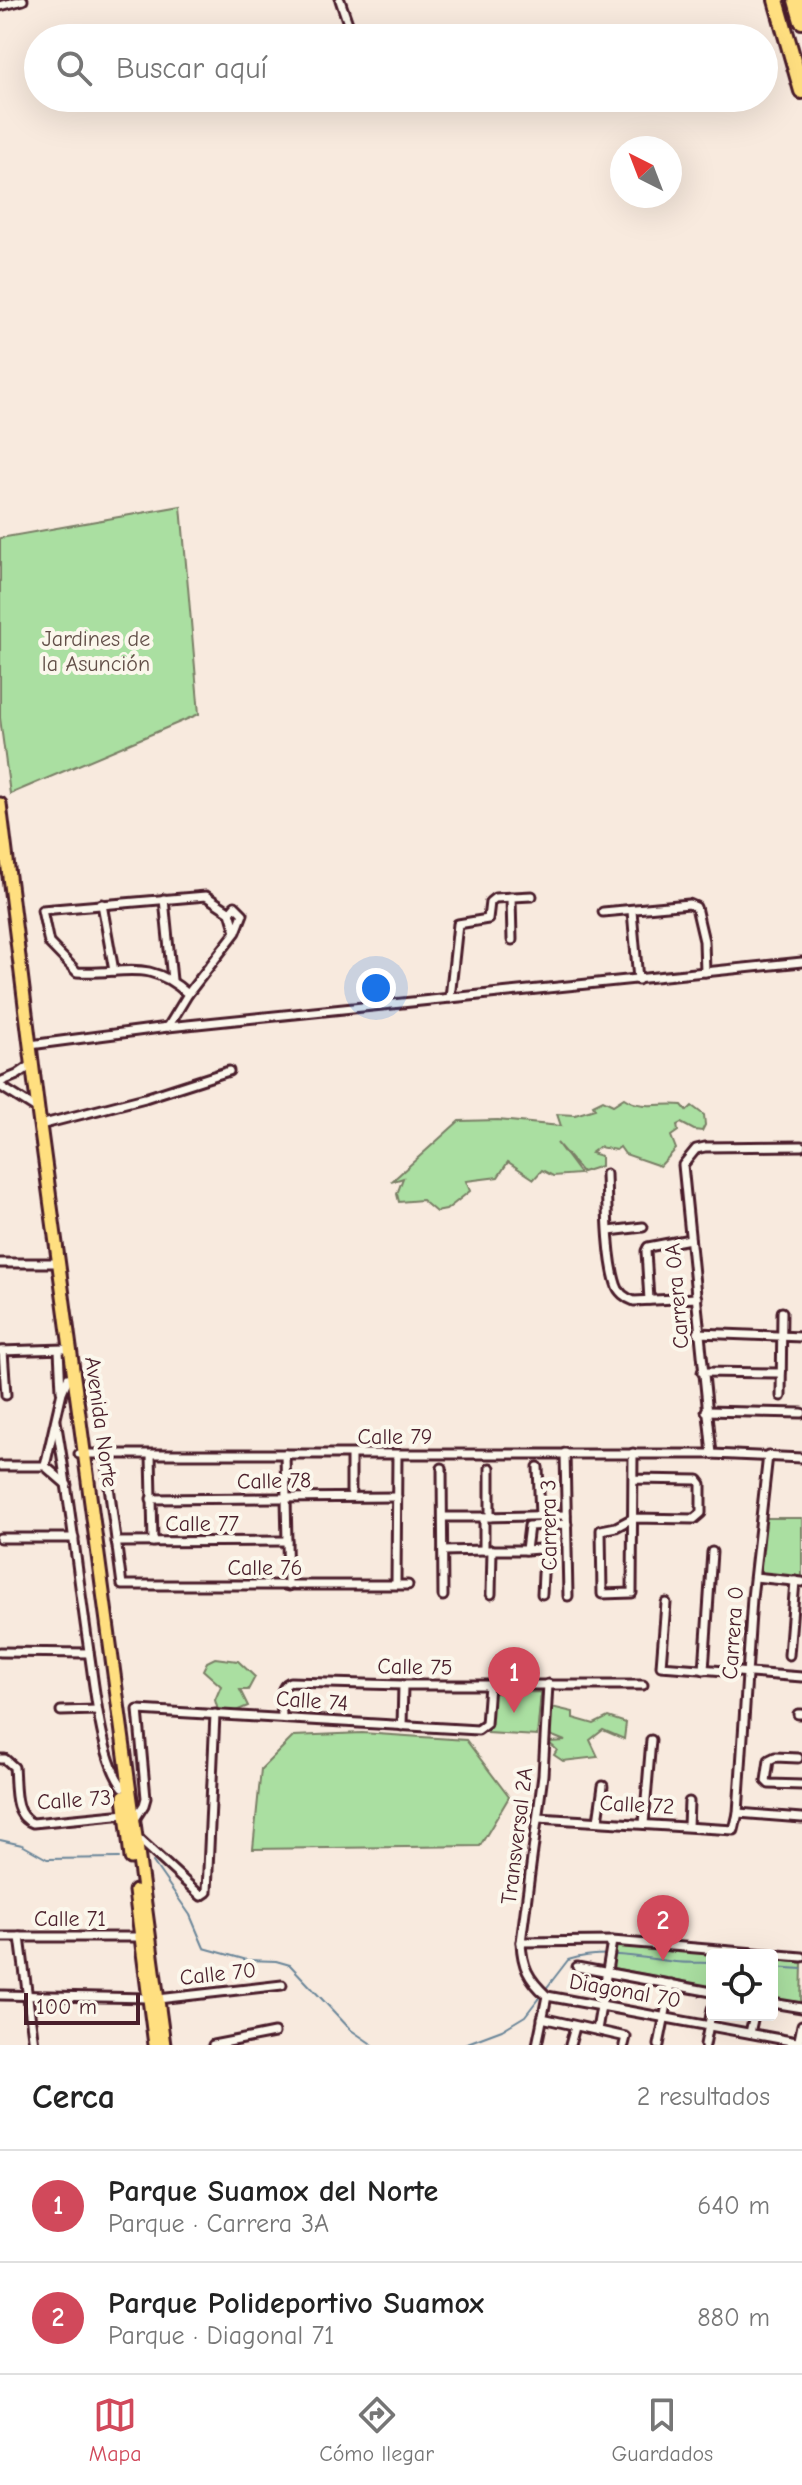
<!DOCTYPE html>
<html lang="es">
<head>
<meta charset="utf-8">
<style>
  body { margin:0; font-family:"Comic Neue",sans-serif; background:#f2f2f2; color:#222 }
  .controls { position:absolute; right:24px; bottom:24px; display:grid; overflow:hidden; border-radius:8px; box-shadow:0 8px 32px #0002 }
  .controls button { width:72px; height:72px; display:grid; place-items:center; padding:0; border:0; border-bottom:2px solid #e0e0e0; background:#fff; color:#222; font:40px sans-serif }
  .compass { position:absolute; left:610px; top:136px; width:72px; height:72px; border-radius:50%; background:#fff; box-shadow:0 8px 32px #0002; rotate:318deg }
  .scale { position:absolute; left:24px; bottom:20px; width:116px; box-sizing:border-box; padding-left:8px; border:4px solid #4a1f2b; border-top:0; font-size:22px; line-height:28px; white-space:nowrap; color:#4a1f2b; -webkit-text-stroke:6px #fbf7ec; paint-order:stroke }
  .you { position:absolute; left:376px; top:988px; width:28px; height:28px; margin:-20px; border:6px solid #fff; border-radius:50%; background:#1a73e8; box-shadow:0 0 0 12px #1a73e833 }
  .badge { display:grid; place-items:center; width:52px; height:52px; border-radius:50%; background:#d1495b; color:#fff; font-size:26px; font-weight:700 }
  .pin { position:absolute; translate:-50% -66px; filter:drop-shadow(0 2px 4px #0008) }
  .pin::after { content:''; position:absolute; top:42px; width:28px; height:24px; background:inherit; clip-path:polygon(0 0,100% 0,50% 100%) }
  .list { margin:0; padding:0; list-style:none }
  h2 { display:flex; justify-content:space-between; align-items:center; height:104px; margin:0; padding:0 32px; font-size:34px }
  h2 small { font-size:26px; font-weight:400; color:#767676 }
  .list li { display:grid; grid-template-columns:52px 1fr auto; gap:24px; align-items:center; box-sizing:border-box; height:112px; padding:0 32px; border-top:2px solid #e0e0e0 }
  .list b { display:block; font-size:30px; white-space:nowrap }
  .list p { margin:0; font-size:26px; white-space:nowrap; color:#767676 }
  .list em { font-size:26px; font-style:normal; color:#767676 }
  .icon { flex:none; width:44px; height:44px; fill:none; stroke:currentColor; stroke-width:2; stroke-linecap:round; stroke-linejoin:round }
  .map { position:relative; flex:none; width:802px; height:2045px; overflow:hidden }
  .search { position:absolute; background:#fff; box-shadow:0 8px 32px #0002; left:24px; right:24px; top:24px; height:88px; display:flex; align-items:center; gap:20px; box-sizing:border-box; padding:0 28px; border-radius:44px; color:#767676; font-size:30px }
  .sheet { height:328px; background:#fff }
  nav { display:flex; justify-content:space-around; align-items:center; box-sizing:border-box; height:112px; border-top:2px solid #e0e0e0; background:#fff; font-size:22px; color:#767676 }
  nav a { display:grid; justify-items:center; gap:4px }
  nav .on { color:#d1495b }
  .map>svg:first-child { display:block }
</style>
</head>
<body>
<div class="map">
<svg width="802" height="2045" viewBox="0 0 802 2045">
  <rect width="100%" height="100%" fill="#f8eade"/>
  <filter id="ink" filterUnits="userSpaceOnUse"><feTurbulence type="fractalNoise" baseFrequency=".0125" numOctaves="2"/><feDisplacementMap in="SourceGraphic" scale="16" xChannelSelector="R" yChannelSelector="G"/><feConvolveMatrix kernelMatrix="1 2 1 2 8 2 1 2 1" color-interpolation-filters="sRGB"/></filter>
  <g filter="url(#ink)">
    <g fill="#aadfa1" stroke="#7a7f66" stroke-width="2">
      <path d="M181 506 199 714 10 794 0 718V538Z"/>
      <path d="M624 1098C643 1111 662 1102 682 1105L687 1111 692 1106 704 1115 705 1125 702 1131 694 1130 681 1123 677 1125 678 1131 671 1136 676 1149 660 1166 625 1154 620 1147 616 1150 599 1147 591 1153 601 1156V1166L582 1172 557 1143 580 1174 553 1176 542 1170 534 1179 508 1162 498 1177 466 1181 470 1191 446 1210 436 1212 422 1200 399 1202 397 1194 403 1178 391 1182 459 1121 498 1120 561 1126 557 1114 575 1115 595 1109 593 1105 603 1100 613 1105Z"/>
      <path d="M763 1518H802V1578L758 1574Z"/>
      <path d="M215 1658 238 1661 255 1677 248 1690H240L248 1706 231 1713 219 1714 215 1700 221 1686 203 1670 207 1662Z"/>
      <path d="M541 1692 537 1736 488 1733 491 1693Z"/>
      <path d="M543 1705 573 1712V1718L594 1724 608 1717 626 1723 624 1739 603 1730 590 1740 598 1757 563 1761 554 1755 557 1750 548 1742 565 1741 540 1731Z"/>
      <path d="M362 1733 466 1740 509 1797 480 1846 253 1849 261 1769 294 1736Z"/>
      <path d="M614 1942 730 1955H712V1987L613 1968Z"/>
      <path d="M772 1959 802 1963 801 2004 772 1999Z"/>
    </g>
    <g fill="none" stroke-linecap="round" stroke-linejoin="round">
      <g stroke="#6b8699" stroke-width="2">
        <path d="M0 1840 22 1845 47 1859 119 1858"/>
        <path d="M153 1862 190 1915 204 1948 247 1960 276 1961 290 1965 351 2030 373 2045"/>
        <path d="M772 1967 802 1969"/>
        <path d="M462 2045 502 2030 525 2016 568 1960C602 1950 633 1956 668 1961 682 1964 698 1962 712 1963"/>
      </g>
      <g stroke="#4a1f2b" stroke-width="13">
        <g id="street">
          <path d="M340 0 353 38"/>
          <path d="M0 6 23 0"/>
          <path d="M511 897 512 940"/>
          <path d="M164 899 172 980"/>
          <path d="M102 904 114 971"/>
          <path d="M632 911 638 980"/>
          <path d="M603 912 689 904 696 907 704 941 705 972"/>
          <path d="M188 994C147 957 124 975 77 972L49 943 42 910 206 896 230 912"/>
          <path d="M450 998 458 924 488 919 490 902 495 898 532 896"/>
          <path d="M168 1027 188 994 236 932 243 914 235 906 230 912 236 932"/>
          <path d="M30 1045 168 1027 802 962"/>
          <path d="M0 1082 17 1075 33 1064"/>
          <path d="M0 1086 38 1110"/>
          <path d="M40 1125 145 1098 229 1071"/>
          <path d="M606 1174C607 1204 607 1256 616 1284 618 1292 626 1298 634 1301L697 1298"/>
          <path d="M609 1231 643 1227"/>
          <path d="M0 1263H53"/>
          <path d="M649 1300 646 1251 648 1247 690 1239"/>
          <path d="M698 1333 802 1337"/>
          <path d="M59 1350 61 1390"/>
          <path d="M0 1351 65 1349"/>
          <path d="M3 1351 6 1395"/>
          <path d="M702 1372 781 1373"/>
          <path d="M781 1396 782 1312"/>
          <path d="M706 1411 802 1413"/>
          <path d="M56 1421C70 1499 78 1579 90 1658 95 1691 102 1762 123 1787"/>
          <path d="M565 1453 568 1596"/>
          <path d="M633 1453 632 1593 602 1594 601 1530 616 1527 633 1518 694 1519 701 1513V1484L698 1480 633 1479"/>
          <path d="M79 1454H712L802 1458"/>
          <path d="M285 1454 288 1586"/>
          <path d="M712 1454 683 1165 696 1149 705 1147 802 1146"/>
          <path d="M151 1455 153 1542"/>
          <path d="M351 1455V1491"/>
          <path d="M105 1456 122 1585H408"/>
          <path d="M0 1466H45L67 1485"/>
          <path d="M45 1466 62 1392 68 1378"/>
          <path d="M538 1467 540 1516"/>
          <path d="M442 1468 443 1596"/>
          <path d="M151 1499 397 1497"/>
          <path d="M566 1515 484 1517V1550H526L529 1526 567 1524"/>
          <path d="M443 1517H484"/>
          <path d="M490 1517V1468"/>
          <path d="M0 1538H74"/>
          <path d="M116 1542 287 1541"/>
          <path d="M526 1550 539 1549 544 1554 542 1594"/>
          <path d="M443 1551 484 1550"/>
          <path d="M755 1577 802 1582"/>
          <path d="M396 1584 397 1455"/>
          <path d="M491 1594 492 1550"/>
          <path d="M666 1603 661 1666 802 1677"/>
          <path d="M0 1652 89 1653"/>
          <path d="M789 1655 795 1581"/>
          <path d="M704 1670 712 1552"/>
          <path d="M548 1684 543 1775 521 1942C522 1966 528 1979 547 1996L802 2043"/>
          <path d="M61 1711 97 1710"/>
          <path d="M798 1714H802"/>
          <path d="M282 1717C282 1704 277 1688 290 1682L403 1685H643"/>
          <path d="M402 1726 403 1685"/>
          <path d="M798 1758 775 1757 769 1760 766 1781 769 1784 802 1785"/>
          <path d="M0 1759H5L14 1767C16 1786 12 1816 33 1823L126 1814"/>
          <path d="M738 1813 802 1818"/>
          <path d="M538 1818 734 1830 738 1813 752 1598 768 1455"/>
          <path d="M135 1819 144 1805 146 1798 138 1710 478 1730 486 1724 489 1685"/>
          <path d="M598 1821 603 1786"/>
          <path d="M644 1824 651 1740"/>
          <path d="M688 1826 689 1802"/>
          <path d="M137 1837 201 1896 207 1892 215 1714"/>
          <path d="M0 1937H140"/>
          <path d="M20 1937 34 2045"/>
          <path d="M521 1942 612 1941 802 1957"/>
          <path d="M577 1967 712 1992"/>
          <path d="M0 1995 149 1998"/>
          <path d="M158 1999 282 1985"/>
          <path d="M772 2003 802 2008"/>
          <path d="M542 2018 626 2037 624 2045"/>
          <path d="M597 2030 612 1941"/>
          <path d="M750 2033 754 2015"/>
          <path d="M213 2045 274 2033"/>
          <path d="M537 2045 547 1996"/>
          <path d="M570 2045 575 2027"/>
          <path d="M659 2045 671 1984"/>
          <path d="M705 2045 712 2009"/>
          <path d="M798 2045 802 2025"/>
        </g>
      </g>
      <g stroke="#4a1f2b" stroke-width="17">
        <g id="primary">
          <path d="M0 804 38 1110 164 2045"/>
          <path d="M124 1796 131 1858"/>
          <path d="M135 1891 155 2045"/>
        </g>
      </g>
      <g stroke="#4a1f2b" stroke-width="20">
        <g id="highway">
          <path d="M776 0 802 91"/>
          <path d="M796 0 802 21"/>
        </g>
      </g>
      <use href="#street" stroke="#fbf7ec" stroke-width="7"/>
      <use href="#primary" stroke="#ffdf80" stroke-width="11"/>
      <use href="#highway" stroke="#ffdf80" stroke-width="14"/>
    </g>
  </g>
  <g text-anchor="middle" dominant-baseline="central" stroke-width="8" stroke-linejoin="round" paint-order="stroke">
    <g font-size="22" fill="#624f48" stroke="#fbf7ec">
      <text x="96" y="639">Jardines de<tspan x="96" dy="25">la Asunción</tspan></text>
    </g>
    <g font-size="22" fill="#4a1f2b" stroke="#fbf7ec">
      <text transform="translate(677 1296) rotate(-95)">Carrera 0A</text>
      <text transform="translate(101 1422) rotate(82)">Avenida Norte</text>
      <text x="395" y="1437">Calle 79</text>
      <text transform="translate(274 1481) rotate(-1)">Calle 78</text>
      <text x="202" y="1524">Calle 77</text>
      <text transform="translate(549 1525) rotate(-91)">Carrera 3</text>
      <text x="265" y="1568">Calle 76</text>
      <text transform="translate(733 1633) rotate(-86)">Carrera 0</text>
      <text transform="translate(415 1667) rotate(1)">Calle 75</text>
      <text transform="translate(312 1701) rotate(4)">Calle 74</text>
      <text transform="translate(74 1800) rotate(-4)">Calle 73</text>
      <text transform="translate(637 1805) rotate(3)">Calle 72</text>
      <text transform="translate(517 1836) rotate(-83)">Transversal 2A</text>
      <text x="70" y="1919">Calle 71</text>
      <text transform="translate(218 1974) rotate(-6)">Calle 70</text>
      <text transform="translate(625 1991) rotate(10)">Diagonal 70</text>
    </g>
  </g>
</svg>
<div class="controls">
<button><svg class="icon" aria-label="locate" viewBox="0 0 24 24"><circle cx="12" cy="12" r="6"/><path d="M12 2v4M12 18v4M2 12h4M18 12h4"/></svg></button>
</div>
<svg class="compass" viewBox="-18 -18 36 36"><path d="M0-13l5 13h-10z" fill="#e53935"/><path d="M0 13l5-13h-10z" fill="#767676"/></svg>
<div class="scale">100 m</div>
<div class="you"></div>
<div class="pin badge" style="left:514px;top:1713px">1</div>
<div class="pin badge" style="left:663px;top:1961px">2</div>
<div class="search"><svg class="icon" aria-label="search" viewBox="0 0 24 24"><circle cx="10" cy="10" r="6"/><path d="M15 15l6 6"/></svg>Buscar aquí</div>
</div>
<section class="sheet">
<h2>Cerca<small>2 resultados</small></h2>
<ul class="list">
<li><span class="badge">1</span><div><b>Parque Suamox del Norte</b><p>Parque · Carrera 3A</p></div><em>640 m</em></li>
<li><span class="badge">2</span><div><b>Parque Polideportivo Suamox</b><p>Parque · Diagonal 71</p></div><em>880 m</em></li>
</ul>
</section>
<nav>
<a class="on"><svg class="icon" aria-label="map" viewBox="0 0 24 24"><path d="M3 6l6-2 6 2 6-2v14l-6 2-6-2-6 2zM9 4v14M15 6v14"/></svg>Mapa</a>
<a><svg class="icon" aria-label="directions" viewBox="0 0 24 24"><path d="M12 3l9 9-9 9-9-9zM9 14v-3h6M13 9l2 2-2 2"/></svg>Cómo llegar</a>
<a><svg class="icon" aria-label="saved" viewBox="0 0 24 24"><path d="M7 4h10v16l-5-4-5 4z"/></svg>Guardados</a>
</nav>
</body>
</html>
